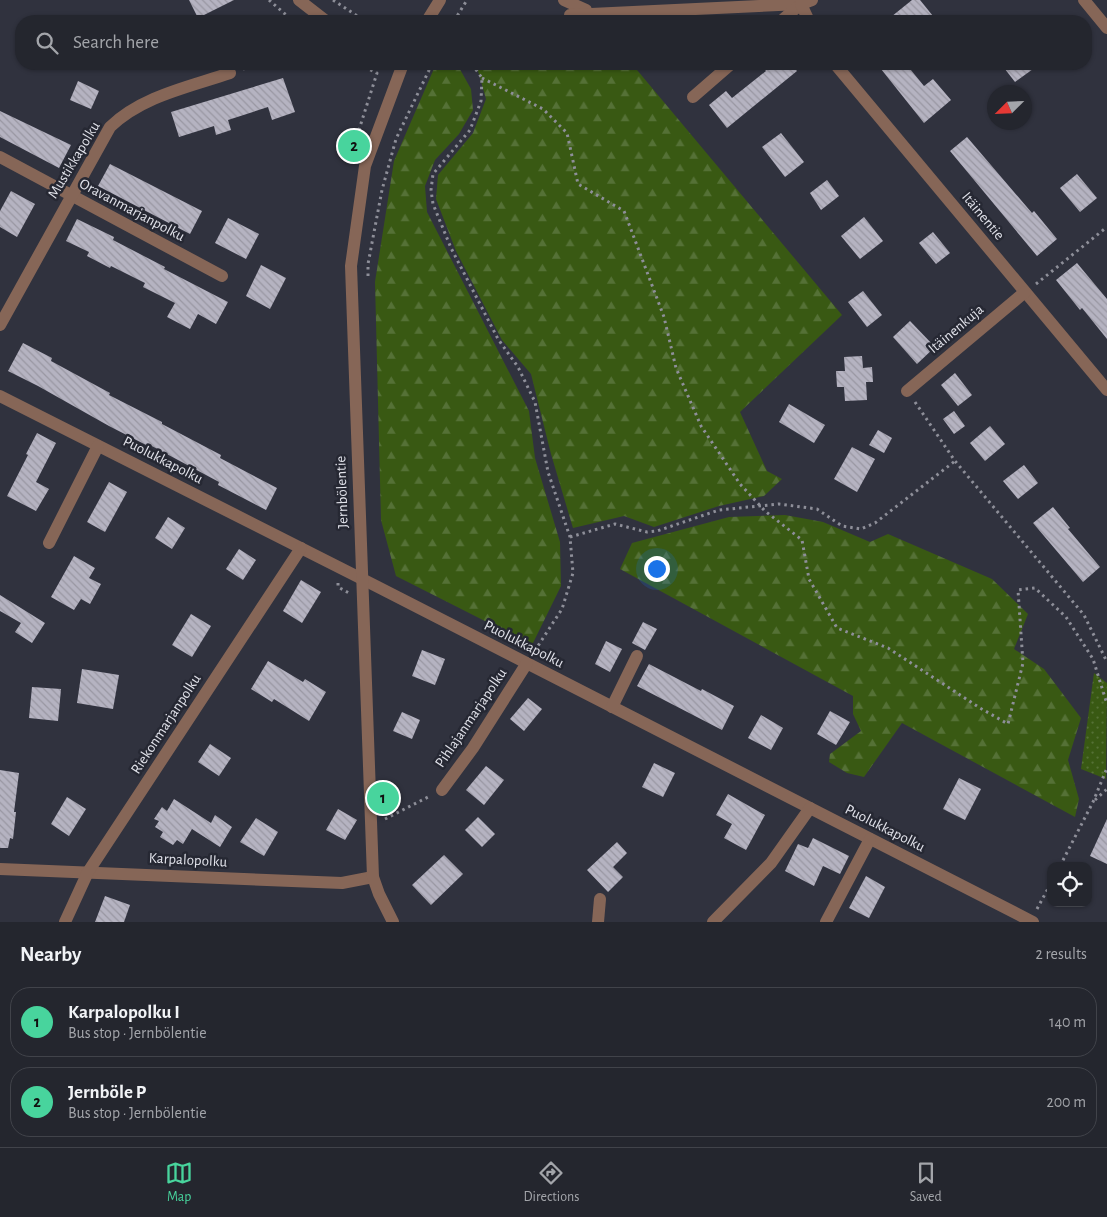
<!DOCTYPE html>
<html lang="en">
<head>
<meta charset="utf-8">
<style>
  body { margin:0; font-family:"Alegreya Sans",sans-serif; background:#30323a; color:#f1f3f6 }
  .controls { position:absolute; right:15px; bottom:15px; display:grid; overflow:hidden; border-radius:10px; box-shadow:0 1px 4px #0004 }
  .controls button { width:45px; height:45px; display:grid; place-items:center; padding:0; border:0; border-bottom:1px solid #41434a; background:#24262e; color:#f1f3f6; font:25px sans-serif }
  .compass { position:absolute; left:987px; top:85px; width:45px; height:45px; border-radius:50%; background:#24262e; box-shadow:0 1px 4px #0004; rotate:246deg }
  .you { position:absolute; left:656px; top:568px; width:18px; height:18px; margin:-12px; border:4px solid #fff; border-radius:50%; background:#1a73e8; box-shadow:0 0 0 8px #1a73e833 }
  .badge { display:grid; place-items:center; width:32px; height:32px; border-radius:50%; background:#48d49d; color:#111; font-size:16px; font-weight:700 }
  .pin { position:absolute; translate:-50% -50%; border:2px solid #fff; box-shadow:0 1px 5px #0006 }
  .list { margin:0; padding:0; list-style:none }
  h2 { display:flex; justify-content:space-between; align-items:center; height:65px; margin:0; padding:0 20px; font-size:21px }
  h2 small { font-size:16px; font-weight:400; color:#a3a5aa }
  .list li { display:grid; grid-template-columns:32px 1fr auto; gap:15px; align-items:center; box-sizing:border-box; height:70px; margin:0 10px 10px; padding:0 10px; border:1px solid #41434a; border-radius:20px }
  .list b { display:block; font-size:19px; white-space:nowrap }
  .list p { margin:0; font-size:16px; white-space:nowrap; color:#a3a5aa }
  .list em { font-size:16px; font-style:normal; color:#a3a5aa }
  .icon { flex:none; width:28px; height:28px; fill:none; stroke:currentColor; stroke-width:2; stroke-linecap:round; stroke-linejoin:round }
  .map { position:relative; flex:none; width:1107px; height:922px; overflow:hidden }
  .search { position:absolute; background:#24262e; box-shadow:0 1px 4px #0004; left:15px; right:15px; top:15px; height:55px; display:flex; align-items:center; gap:12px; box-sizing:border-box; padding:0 18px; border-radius:20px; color:#a3a5aa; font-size:19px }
  .sheet { height:225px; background:#24262e }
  nav { display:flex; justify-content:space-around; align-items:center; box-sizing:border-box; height:70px; border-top:1px solid #41434a; background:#24262e; font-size:14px; color:#a3a5aa }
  nav a { display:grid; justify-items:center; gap:2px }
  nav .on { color:#48d49d }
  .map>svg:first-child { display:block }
</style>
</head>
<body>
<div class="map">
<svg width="1107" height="922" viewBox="0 0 1107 922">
  <defs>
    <pattern id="forest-firs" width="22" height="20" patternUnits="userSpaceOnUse" patternTransform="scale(1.25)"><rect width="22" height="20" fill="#395913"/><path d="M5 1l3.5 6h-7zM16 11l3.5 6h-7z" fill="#557136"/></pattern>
    <pattern id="park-dots" width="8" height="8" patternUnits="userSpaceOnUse" patternTransform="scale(1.25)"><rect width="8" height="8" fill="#395913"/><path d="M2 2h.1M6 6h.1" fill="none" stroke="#557136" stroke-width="1.8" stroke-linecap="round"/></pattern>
    <pattern id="building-back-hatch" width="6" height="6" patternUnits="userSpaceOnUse" patternTransform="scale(1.25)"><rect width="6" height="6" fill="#b5b3c1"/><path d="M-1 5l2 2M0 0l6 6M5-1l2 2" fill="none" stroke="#9997a2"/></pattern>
  </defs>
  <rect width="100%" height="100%" fill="#30323e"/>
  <g fill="url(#forest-firs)">
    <path d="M436 64H457L471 89 473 110 459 134 435 160 425 186 427 212 529 411 535 458 560 542 561 586 532 645 396 576 381 520 375 282 394 161Z"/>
    <path d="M476 64H632L842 315 740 412 767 471 782 479 764 496 719 506 654 527 624 516 573 528 551 454 531 374 502 340 456 251 436 199 438 175 473 133 486 99Z"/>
    <path d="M785 515 823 522 870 542 888 534 992 579 1028 614 1014 649 1044 669 1081 718 1068 760 1079 799 1075 817 902 723 864 777 847 773 829 762 830 754 861 731 853 714V696L620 569 632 543 729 517Z"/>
  </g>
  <path fill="url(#park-dots)" d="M1094 673 1107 683 1106 779 1081 769Z"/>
  <g fill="url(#building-back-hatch)">
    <path d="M189 0H234L198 18Z"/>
    <path d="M912 0H920L937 21H886Z"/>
    <path d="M760 64H791L797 71 727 128 709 105 726 91 732 98 766 71Z"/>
    <path d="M877 64H906L924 86 933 79 951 100 924 123Z"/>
    <path d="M1001 64H1040L1015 82Z"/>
    <path d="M283 78 295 112 272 120 268 107 228 120 231 130 216 135 214 126 179 137 171 112Z"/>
    <path d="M78 81 99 91 91 109 70 100Z"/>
    <path d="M0 111 71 145 59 168 0 137Z"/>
    <path d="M781 133 804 162 785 177 762 147Z"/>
    <path d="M967 137 1032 213 1034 211 1057 239 1037 256 950 151Z"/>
    <path d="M110 164 202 211 190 234 98 186Z"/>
    <path d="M1077 174 1097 198 1080 212 1060 188Z"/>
    <path d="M827 180 839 196 821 210 810 193Z"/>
    <path d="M11 191 35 204 17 237 0 227V211Z"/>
    <path d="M864 217 883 241 860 259 841 236Z"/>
    <path d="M228 218 259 234 246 259 215 243Z"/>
    <path d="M77 219 114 237 113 240 165 267 164 269 228 302 216 324 198 314 190 329 167 317 175 303 143 287 145 283 111 266 110 268 87 256 89 252 66 241Z"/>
    <path d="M933 232 950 253 936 264 919 243Z"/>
    <path d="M1077 263 1107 299V339L1082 308 1080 310 1056 280Z"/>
    <path d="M261 265 286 278 270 309 246 296Z"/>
    <path d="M863 291 882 315 867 327 848 302Z"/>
    <path d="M910 321 935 347 917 364 893 337Z"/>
    <path d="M23 343 52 358 51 361 110 393 109 395 162 422V424L221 455 220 458 277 488 266 510 218 485 219 482 150 445V447L109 426 38 386 8 371Z"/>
    <path d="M862 356 863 368 872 367 873 382H866L867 400 845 401 844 387H837L836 371H845L844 357Z"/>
    <path d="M955 373 972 395 958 406 941 385Z"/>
    <path d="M789 404 825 425 814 443 779 422Z"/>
    <path d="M954 411 965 426 954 434 943 419Z"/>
    <path d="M990 426 1005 444 985 461 970 443Z"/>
    <path d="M878 430 892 438 884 453 869 445Z"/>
    <path d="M37 433 56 443 36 482 49 489 36 511 7 496 28 455 26 454Z"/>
    <path d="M852 447 875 459 857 492 834 479Z"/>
    <path d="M1024 465 1038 483 1018 499 1003 481Z"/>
    <path d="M109 482 127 492 105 532 87 522Z"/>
    <path d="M1053 507 1070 528 1068 529 1100 567 1083 582 1033 523Z"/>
    <path d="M168 517 185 528 172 549 155 538Z"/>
    <path d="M239 549 256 560 243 580 226 569Z"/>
    <path d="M74 556 95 568 89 578 101 584 90 604 81 599 74 610 51 597Z"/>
    <path d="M301 580 321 592 302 623 283 611Z"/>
    <path d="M0 595 45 623 32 643 15 632 21 623 0 611Z"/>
    <path d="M191 614 211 626 192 657 172 645Z"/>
    <path d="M643 622 657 629 645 650 632 643Z"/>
    <path d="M606 641 622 649 610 672 595 664Z"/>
    <path d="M422 650 445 659 435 685 412 676Z"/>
    <path d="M268 661 303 682 305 679 326 692 309 721 274 699 272 702 251 689Z"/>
    <path d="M649 664 701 691 702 689 734 706 722 730 637 686Z"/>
    <path d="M82 669 119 675 113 709 77 703Z"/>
    <path d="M32 687 61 689 58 721 29 718Z"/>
    <path d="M528 698 542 709 524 731 510 719Z"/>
    <path d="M830 711 850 722 836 745 817 734Z"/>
    <path d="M402 712 420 720 412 739 393 731Z"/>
    <path d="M761 715 783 728 771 750 748 738Z"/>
    <path d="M210 744 231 758 219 776 198 762Z"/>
    <path d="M654 763 675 773 663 797 642 787Z"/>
    <path d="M486 766 504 780 484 805 466 790Z"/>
    <path d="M0 770 19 773 14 812H16L13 839 10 838 8 848H0Z"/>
    <path d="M959 778 981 789 965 820 943 809Z"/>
    <path d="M728 794 765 815 746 850 724 838 732 824 716 815Z"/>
    <path d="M67 797 86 809 69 836 51 824Z"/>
    <path d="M174 799 211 823 215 815 232 827 220 847 192 829 183 844 177 840 173 845 160 837 163 832 155 827 159 821 154 819 162 807 167 811Z"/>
    <path d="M338 809 357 820 345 840 326 830Z"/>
    <path d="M478 817 495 834 482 847 465 830Z"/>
    <path d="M256 818 278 832 264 856 240 842Z"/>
    <path d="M1107 819V864L1090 856Z"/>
    <path d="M813 838 849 856 840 874 823 866 814 886 785 871 798 844 808 848Z"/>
    <path d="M617 842 627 853 613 867 623 877 608 892 587 870Z"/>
    <path d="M444 855 463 874 431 905 412 885Z"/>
    <path d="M866 876 885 887 869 918 849 908Z"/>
    <path d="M105 896 130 905 124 922H95Z"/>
  </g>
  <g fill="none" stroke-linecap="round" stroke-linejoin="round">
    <g stroke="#8e8f99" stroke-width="3" stroke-dasharray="2.5 4" stroke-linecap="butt">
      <path d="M269 0 293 21"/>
      <path d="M333 0 365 21"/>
      <path d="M454 21 467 0"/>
      <path d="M543 21 557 18"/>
      <path d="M472 64 482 78 481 101 470 130 433 174 431 190 433 204 451 248 498 339 518 367 535 402 548 472 570 537 573 573 562 609 534 652"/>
      <path d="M243 69 259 64"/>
      <path d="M482 78 543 109 567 133 578 184 624 211 664 317 676 368 701 426 740 484 765 511 802 540 809 579 837 628 888 648 980 708 1008 724 1023 663 1018 590 1035 588 1066 617 1093 659 1107 704"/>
      <path d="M351 155 377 73 358 64"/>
      <path d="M368 276V264L382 190 396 139 432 64"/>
      <path d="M1036 284 1107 227"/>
      <path d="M915 402 955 461 1084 615 1107 662"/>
      <path d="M570 537 615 524 647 532 657 531 719 510 779 504 817 509 842 526 861 529 875 523 955 461"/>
      <path d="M338 583V587L349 593"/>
      <path d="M1095 800 1107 789"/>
      <path d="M385 819 430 796"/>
      <path d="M1060 866 1093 802 1107 768"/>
      <path d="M1037 909 1051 883"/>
    </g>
    <g stroke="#866657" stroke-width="12">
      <path d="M299 0 326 21"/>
      <path d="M564 0 586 10 587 14"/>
      <path d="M1084 0 1107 28"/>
      <path d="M570 15 801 4"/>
      <path d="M427 21 440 0"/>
      <path d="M781 21 801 4"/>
      <path d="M809 21 801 4 812 0"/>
      <path d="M835 64 1107 390"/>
      <path d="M693 97 731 64"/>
      <path d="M0 157 222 276"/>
      <path d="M0 325 110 127C142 96 189 87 230 73"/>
      <path d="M907 391 1025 292"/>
      <path d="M0 396 376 586 1033 922"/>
      <path d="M49 543 98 446"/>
      <path d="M612 707 637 656"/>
      <path d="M442 790 473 748 527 663"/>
      <path d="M0 869 342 883 373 877"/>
      <path d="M65 922 88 872 301 548"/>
      <path d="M393 922 379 894 373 877 351 266 365 166 403 64"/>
      <path d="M598 922 600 899"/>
      <path d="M713 922 771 863 810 808"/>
      <path d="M826 922 870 839"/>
    </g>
  </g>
  <g text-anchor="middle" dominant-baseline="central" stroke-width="5" stroke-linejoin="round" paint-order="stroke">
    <g font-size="15" fill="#e2e3eb" stroke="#262833">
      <text transform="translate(74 160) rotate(-59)">Mustikkapolku</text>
      <text transform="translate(132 210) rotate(28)">Oravanmarjanpolku</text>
      <text transform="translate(983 216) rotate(50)">Itäinentie</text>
      <text transform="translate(956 329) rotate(-40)">Itäinenkuja</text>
      <text transform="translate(163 460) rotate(27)">Puolukkapolku</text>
      <text transform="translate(342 492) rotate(-92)">Jernbölentie</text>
      <text transform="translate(524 644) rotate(27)">Puolukkapolku</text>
      <text transform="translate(471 718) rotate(-56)">Pihlajanmarjapolku</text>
      <text transform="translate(166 724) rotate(-57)">Riekonmarjanpolku</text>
      <text transform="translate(885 828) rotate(27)">Puolukkapolku</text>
      <text transform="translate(188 860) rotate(3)">Karpalopolku</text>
    </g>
  </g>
</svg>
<div class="controls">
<button><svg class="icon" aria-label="locate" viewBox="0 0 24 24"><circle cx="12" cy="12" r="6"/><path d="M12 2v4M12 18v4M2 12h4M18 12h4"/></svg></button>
</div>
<svg class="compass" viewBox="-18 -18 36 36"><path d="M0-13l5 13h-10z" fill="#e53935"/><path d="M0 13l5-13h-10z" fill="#a3a5aa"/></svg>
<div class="you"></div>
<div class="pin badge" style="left:383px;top:798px">1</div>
<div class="pin badge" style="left:354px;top:146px">2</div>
<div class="search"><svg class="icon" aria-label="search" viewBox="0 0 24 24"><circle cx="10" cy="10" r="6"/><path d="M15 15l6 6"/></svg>Search here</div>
</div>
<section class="sheet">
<h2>Nearby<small>2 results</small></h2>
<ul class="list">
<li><span class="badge">1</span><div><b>Karpalopolku I</b><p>Bus stop · Jernbölentie</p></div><em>140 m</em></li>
<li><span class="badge">2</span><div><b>Jernböle P</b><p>Bus stop · Jernbölentie</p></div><em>200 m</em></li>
</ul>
</section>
<nav>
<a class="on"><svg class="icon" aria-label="map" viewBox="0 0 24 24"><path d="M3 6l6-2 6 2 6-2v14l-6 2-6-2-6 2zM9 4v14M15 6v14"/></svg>Map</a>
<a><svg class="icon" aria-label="directions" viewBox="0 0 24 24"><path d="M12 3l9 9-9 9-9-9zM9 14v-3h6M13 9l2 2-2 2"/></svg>Directions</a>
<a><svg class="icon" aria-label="saved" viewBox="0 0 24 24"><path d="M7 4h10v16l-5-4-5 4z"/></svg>Saved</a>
</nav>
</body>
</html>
